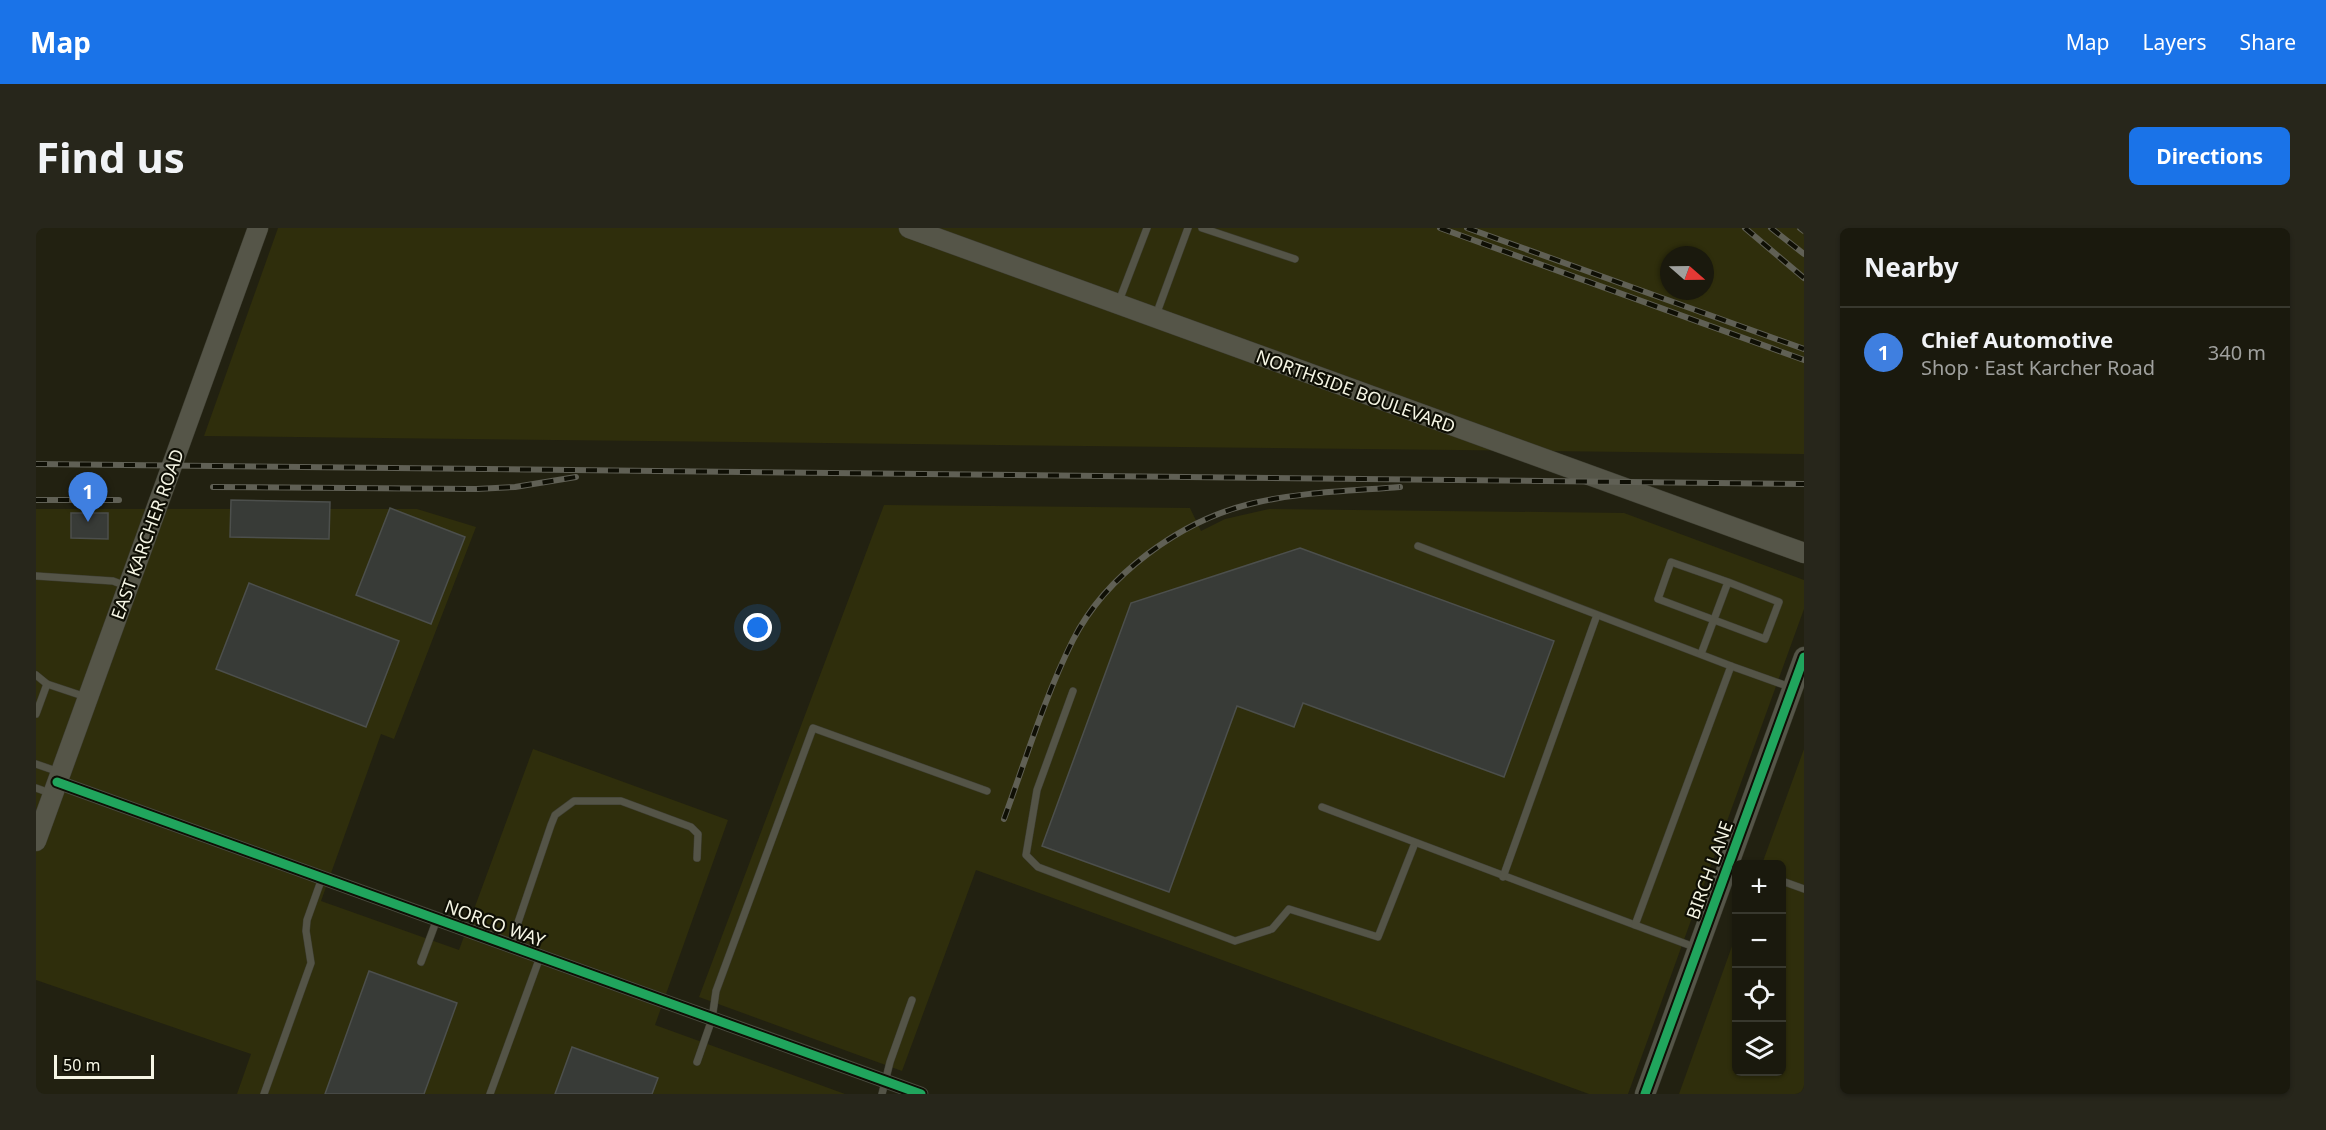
<!DOCTYPE html>
<html lang="en">
<head>
<meta charset="utf-8">
<style>
  body { margin:0; font-family:"Noto Sans",sans-serif; background:#27261b; color:#f1f3f6 }
  .controls { position:absolute; right:18px; bottom:18px; display:grid; overflow:hidden; border-radius:9px; box-shadow:0 2px 4px #0004 }
  .controls button { width:54px; height:54px; display:grid; place-items:center; padding:0; border:0; border-bottom:2px solid #38382e; background:#1a190d; color:#f1f3f6; font:30px sans-serif }
  .compass { position:absolute; left:1624px; top:18px; width:54px; height:54px; border-radius:50%; background:#1a190d; box-shadow:0 2px 4px #0004; rotate:110deg }
  .scale { position:absolute; left:18px; bottom:15px; width:100px; box-sizing:border-box; padding-left:6px; border:3px solid #f6f6e5; border-top:0; font-size:16px; line-height:21px; white-space:nowrap; color:#f6f6e5; -webkit-text-stroke:4px #0f0f05; paint-order:stroke }
  .you { position:absolute; left:722px; top:400px; width:21px; height:21px; margin:-15px; border:4px solid #fff; border-radius:50%; background:#1a73e8; box-shadow:0 0 0 9px #1a73e833 }
  .badge { display:grid; place-items:center; width:39px; height:39px; border-radius:50%; background:#1a73e8; color:#fff; font-size:20px; font-weight:700 }
  .pin { position:absolute; translate:-50% -50px; filter:drop-shadow(0 2px 3px #0008) }
  .pin::after { content:''; position:absolute; top:32px; width:21px; height:18px; background:inherit; clip-path:polygon(0 0,100% 0,50% 100%) }
  .list { margin:0; padding:0; list-style:none }
  h2 { display:flex; justify-content:space-between; align-items:center; height:78px; margin:0; padding:0 24px; font-size:26px }
  h2 small { font-size:20px; font-weight:400; color:#9fa09d }
  .list li { display:grid; grid-template-columns:39px 1fr auto; gap:18px; align-items:center; box-sizing:border-box; height:90px; padding:0 24px; border-top:2px solid #38382e }
  .list b { display:block; font-size:22px; white-space:nowrap }
  .list p { margin:0; font-size:20px; white-space:nowrap; color:#9fa09d }
  .list em { font-size:20px; font-style:normal; color:#9fa09d }
  .icon { flex:none; width:33px; height:33px; fill:none; stroke:currentColor; stroke-width:2; stroke-linecap:round; stroke-linejoin:round }
  .map { position:relative; flex:none; width:1768px; height:866px; overflow:hidden; border-radius:9px }
  header { display:flex; align-items:center; gap:36px; box-sizing:border-box; height:84px; padding:0 30px; background:#1a73e8; color:#fff }
  header strong { font-size:28px }
  nav { display:flex; gap:33px; margin-inline-start:auto; font-size:21px }
  .intro { display:flex; align-items:center; justify-content:space-between; box-sizing:border-box; height:144px; padding:0 36px }
  h1 { margin:0; font-size:42px }
  .button { padding:15px 27px; border-radius:9px; background:#1a73e8; color:#fff; font-size:21px; font-weight:700 }
  main { display:flex; gap:36px; padding:0 36px }
  aside { flex:1; background:#1a190d; border-radius:9px; box-shadow:0 2px 4px #0004 }
  .map>svg:first-child { display:block }
</style>
</head>
<body>
<header>
<strong>Map</strong>
<nav><a>Map</a><a>Layers</a><a>Share</a></nav>
</header>
<div class="intro"><h1>Find us</h1><a class="button">Directions</a></div>
<main>
<div class="map">
<svg width="1768" height="866" viewBox="0 0 1768 866">
  <rect width="100%" height="100%" fill="#222111"/>
  <g fill="#2f2e0c" fill-rule="evenodd">
    <path d="M242 0H1768V226L168 208ZM1633 27H1669V63H1633Z"/>
    <path d="M848 277 1154 280 1165 303 1189 291 1233 281 1588 285 1768 352V381L1592 866H1553L940 642 866 843 663 769Z"/>
    <path d="M0 281H381L440 299 358 511 345 506 285 673 423 722 497 521 692 592 619 797 809 866H201L215 826 0 752Z"/>
    <path d="M1768 521V866H1643L1700 707V844H1746V636H1726Z"/>
  </g>
  <g fill="#383b37" stroke="#4c4f4c" stroke-width="1.5">
    <path d="M195 272 294 274 293 311 194 309Z"/>
    <path d="M354 280 429 309 395 396 320 367Z"/>
    <path d="M35 285H72V311L35 310Z"/>
    <path d="M1264 320 1518 413 1468 549 1267 475 1258 499 1201 478 1133 664 1006 618 1095 375Z"/>
    <path d="M213 355 363 413 330 499 180 441Z"/>
    <path d="M333 743 421 775 388 866H289Z"/>
    <path d="M536 819 622 850 616 866H519Z"/>
  </g>
  <g fill="none" stroke-linecap="round" stroke-linejoin="round">
    <g stroke="#3e3e32" stroke-width="8">
      <g id="lane">
        <path d="M1166 0 1259 31"/>
        <path d="M1083 73 1111 0"/>
        <path d="M1120 87 1152 0"/>
        <path d="M1382 318 1695 438"/>
        <path d="M0 348 77 353 90 358"/>
        <path d="M1665 426 1692 354 1743 374 1729 411 1622 371 1635 334 1692 354"/>
        <path d="M0 447 11 456"/>
        <path d="M1037 463 1001 562 990 627 1002 639 1199 713 1236 701 1253 681 1342 709 1379 615"/>
        <path d="M0 486 11 456 50 469"/>
        <path d="M0 536 23 544"/>
        <path d="M0 560 14 565"/>
        <path d="M1286 579 1599 697"/>
        <path d="M1467 649 1561 387"/>
        <path d="M1746 653 1768 661"/>
        <path d="M474 718 515 597 519 587 538 573H585L655 599 662 606 661 630"/>
        <path d="M1661 720 1599 697 1695 438 1754 459"/>
        <path d="M385 734 401 691"/>
        <path d="M661 834 676 791 680 763 777 500 951 563"/>
        <path d="M228 866 275 735 270 703 271 692 286 650"/>
        <path d="M454 866 504 729"/>
        <path d="M846 866 854 834 876 772"/>
      </g>
    </g>
    <g stroke="#3e3e32" stroke-width="15">
      <path id="street" d="M21 554 885 866"/>
    </g>
    <g stroke="#3e3e32" stroke-width="21">
      <g id="secondary">
        <path d="M873 0 1768 325"/>
        <path d="M0 613 222 0"/>
        <path d="M1609 866 1768 429"/>
      </g>
    </g>
    <use href="#lane" stroke="#545447" stroke-width="7"/>
    <use href="#street" stroke="#545447" stroke-width="14"/>
    <use href="#secondary" stroke="#555548" stroke-width="20"/>
    <g stroke="#606055" stroke-width="6">
      <g id="rail">
        <path d="M1404 0 1768 132"/>
        <path d="M1431 0 1768 121"/>
        <path d="M1709 0 1768 50"/>
        <path d="M1735 0 1768 26"/>
        <path d="M1764 0 1768 3"/>
        <path d="M0 236 1768 256"/>
        <path d="M177 259 440 261 479 259 540 249"/>
        <path d="M0 272H83"/>
        <path d="M968 591C990 531 1009 468 1037 412 1070 347 1144 293 1214 276 1262 264 1314 263 1364 259"/>
      </g>
    </g>
    <use href="#rail" stroke="#0f0f05" stroke-width="4" stroke-dasharray="11" stroke-linecap="butt"/>
    <g stroke="#0f0f05" stroke-width="13">
      <g id="cycleway">
        <path d="M21 554 885 866"/>
        <path d="M1609 866 1768 429"/>
      </g>
    </g>
    <use href="#cycleway" stroke="#20a55d" stroke-width="9"/>
  </g>
  <g text-anchor="middle" dominant-baseline="central" stroke-width="4.5" stroke-linejoin="round" paint-order="stroke">
    <g font-size="18" fill="#f6f6e5" stroke="#0f0f05">
      <text transform="translate(1320 163) rotate(20)">NORTHSIDE BOULEVARD</text>
      <text transform="translate(111 306) rotate(-70)">EAST KARCHER ROAD</text>
      <text transform="translate(1673 642) rotate(-70)">BIRCH LANE</text>
      <text transform="translate(459 695) rotate(20)">NORCO WAY</text>
    </g>
  </g>
</svg>
<div class="controls">
<button>+</button>
<button>−</button>
<button><svg class="icon" aria-label="locate" viewBox="0 0 24 24"><circle cx="12" cy="12" r="6"/><path d="M12 2v4M12 18v4M2 12h4M18 12h4"/></svg></button>
<button><svg class="icon" aria-label="layers" viewBox="0 0 24 24"><path d="M12 4l9 5-9 5-9-5zM3 14l9 5 9-5"/></svg></button>
</div>
<svg class="compass" viewBox="-18 -18 36 36"><path d="M0-13l5 13h-10z" fill="#e53935"/><path d="M0 13l5-13h-10z" fill="#9fa09d"/></svg>
<div class="scale">50 m</div>
<div class="you"></div>
<div class="pin badge" style="left:52px;top:294px;background:#3f7fe0">1</div>
</div>
<aside>
<h2>Nearby<small></small></h2>
<ul class="list">
<li><span class="badge" style="background:#3f7fe0">1</span><div><b>Chief Automotive</b><p>Shop · East Karcher Road</p></div><em>340 m</em></li>
</ul>
</aside>
</main>
</body>
</html>
